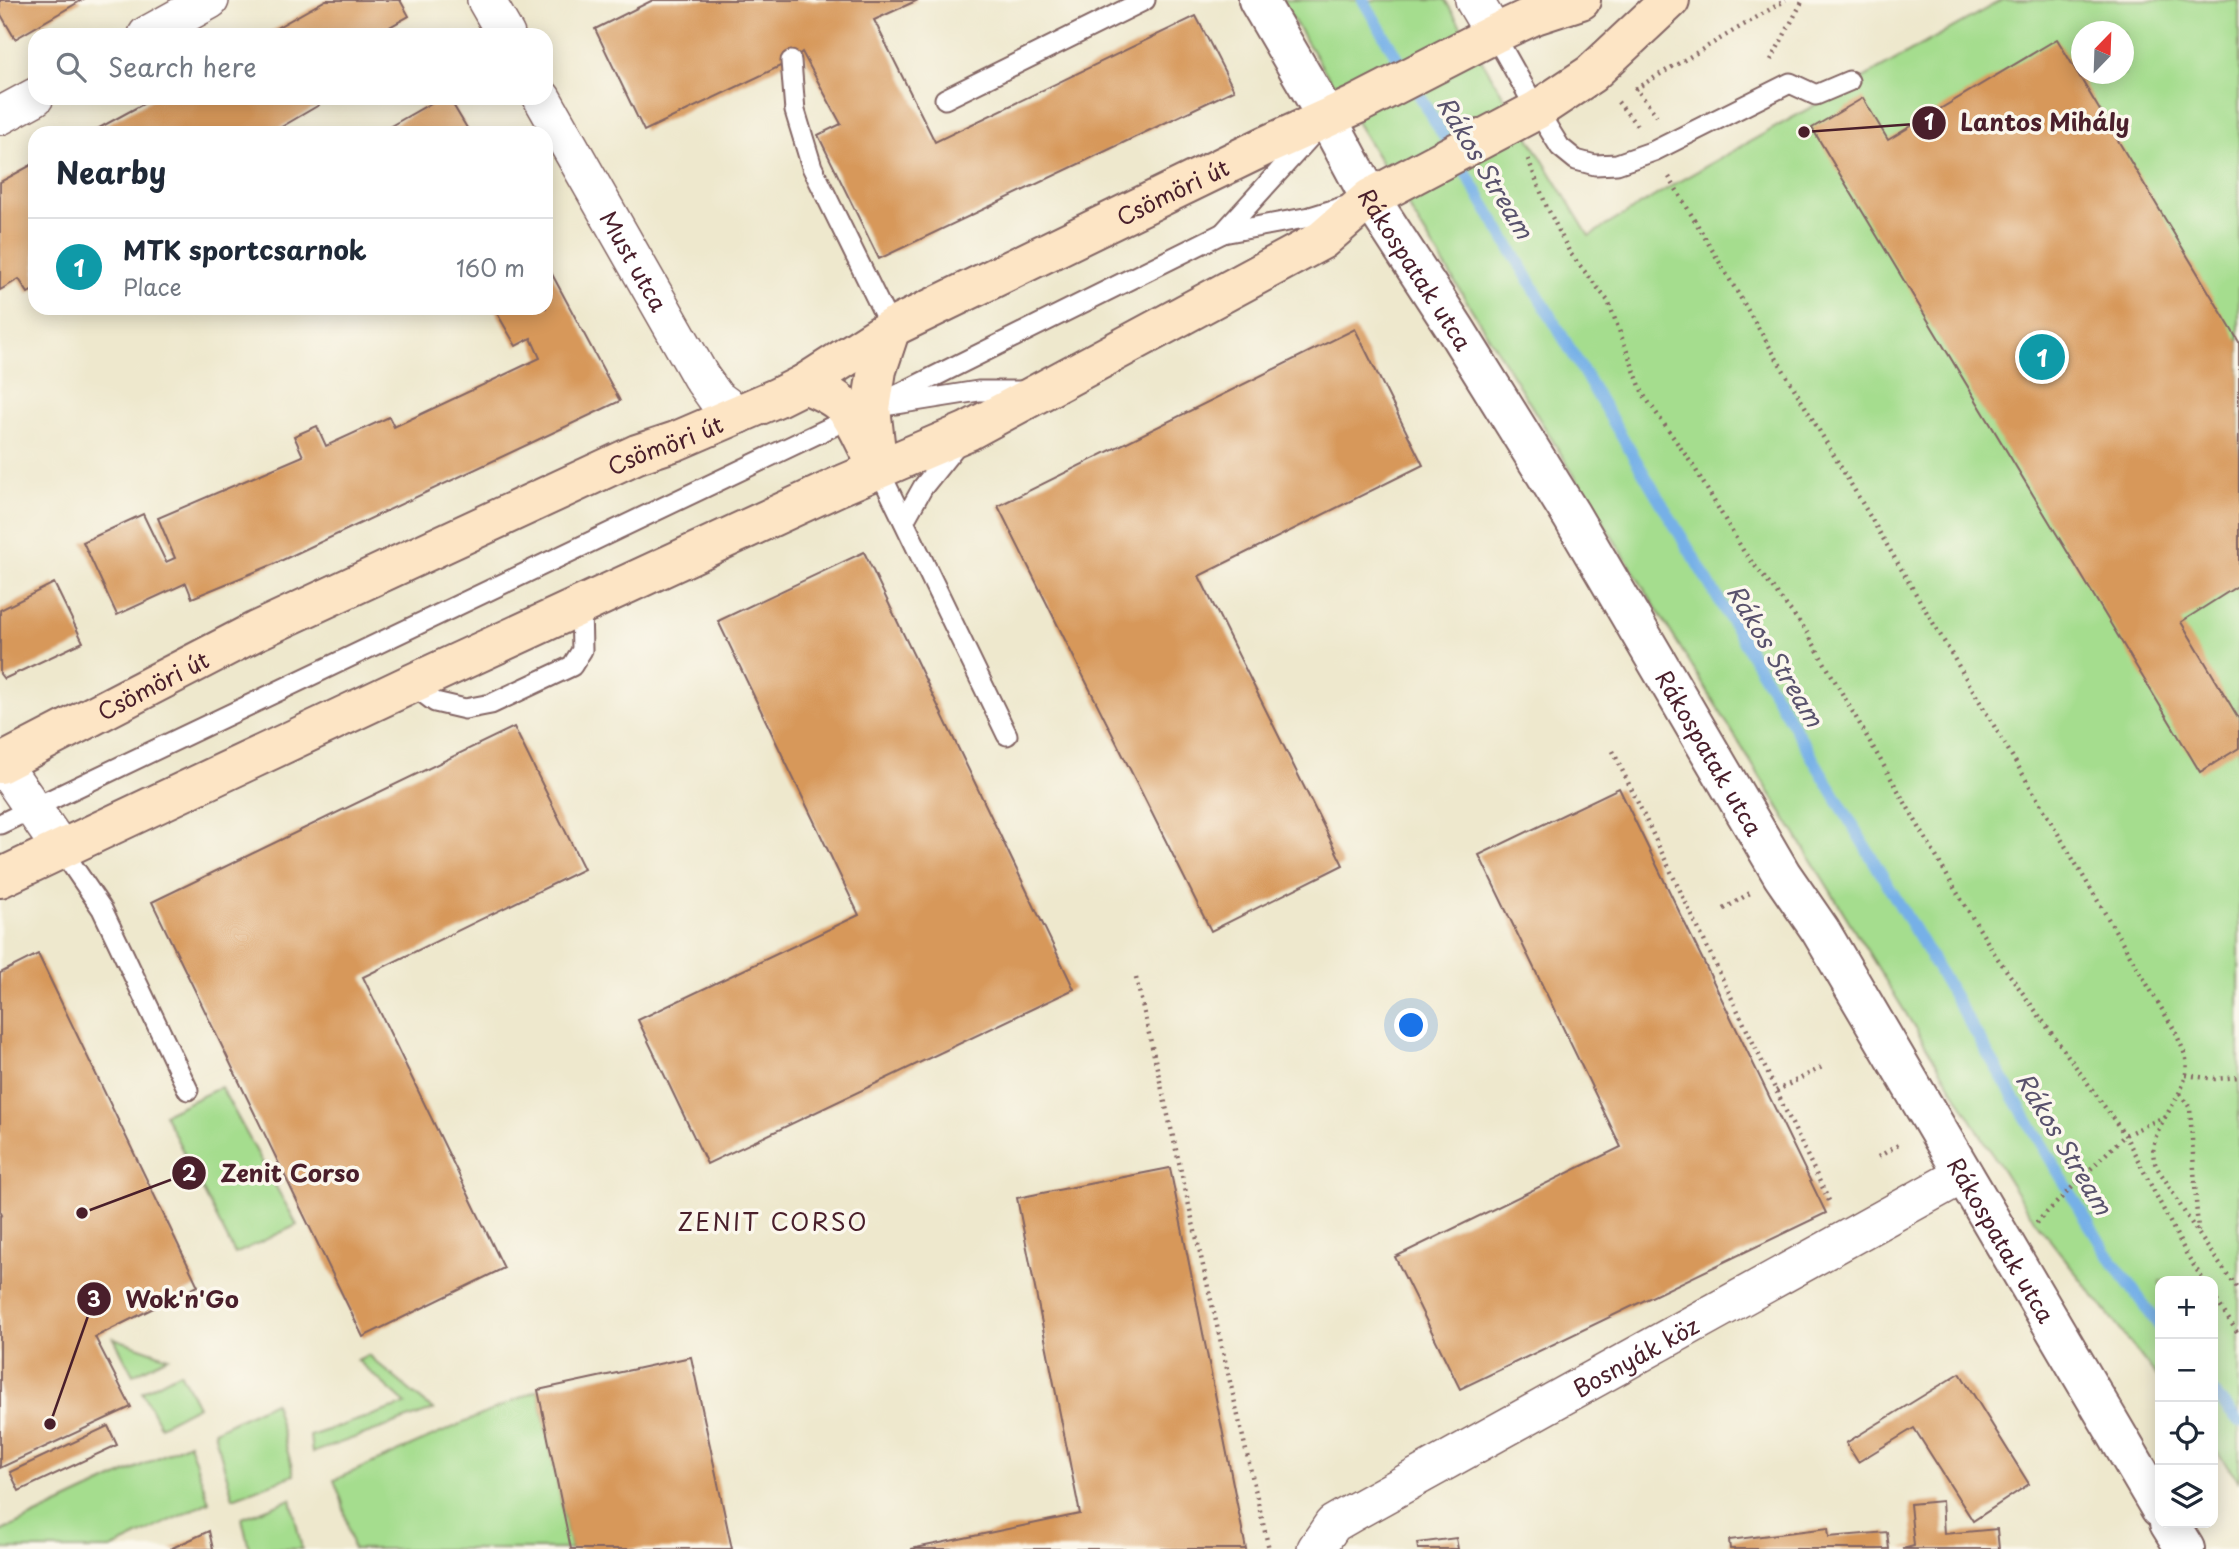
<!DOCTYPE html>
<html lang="en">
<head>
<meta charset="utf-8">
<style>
  body { margin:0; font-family:"Playpen Sans",sans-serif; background:#f6f6f7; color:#1f2937 }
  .controls { position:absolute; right:21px; bottom:21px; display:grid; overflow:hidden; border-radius:14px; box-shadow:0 4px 18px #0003 }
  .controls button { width:63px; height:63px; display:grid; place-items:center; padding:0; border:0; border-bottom:2px solid #e0e1e3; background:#fff; color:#1f2937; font:35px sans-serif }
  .compass { position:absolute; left:2071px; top:21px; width:63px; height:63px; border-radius:50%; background:#fff; box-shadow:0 4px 18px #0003; rotate:23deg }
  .you { position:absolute; left:1412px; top:1026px; width:24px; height:24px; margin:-18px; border:5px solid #fff; border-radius:50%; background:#1a73e8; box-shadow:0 0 0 10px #1a73e833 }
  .badge { display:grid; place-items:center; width:46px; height:46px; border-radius:50%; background:#d1495b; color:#fff; font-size:23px; font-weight:700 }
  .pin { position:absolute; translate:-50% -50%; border:4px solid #fff; box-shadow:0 2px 7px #0006 }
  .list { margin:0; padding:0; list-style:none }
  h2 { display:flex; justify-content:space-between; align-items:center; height:91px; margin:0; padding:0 28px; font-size:30px }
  h2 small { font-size:23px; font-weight:400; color:#747a83 }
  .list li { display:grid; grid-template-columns:46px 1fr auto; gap:21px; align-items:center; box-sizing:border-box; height:98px; padding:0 28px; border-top:2px solid #e0e1e3 }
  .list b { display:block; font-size:26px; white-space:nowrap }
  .list p { margin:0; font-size:23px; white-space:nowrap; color:#747a83 }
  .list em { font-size:23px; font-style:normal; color:#747a83 }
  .icon { flex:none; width:38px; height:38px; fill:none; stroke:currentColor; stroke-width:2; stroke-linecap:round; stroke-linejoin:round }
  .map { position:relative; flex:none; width:2239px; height:1549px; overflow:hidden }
  .search { position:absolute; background:#fff; box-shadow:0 4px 18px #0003; left:28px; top:28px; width:525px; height:77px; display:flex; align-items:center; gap:18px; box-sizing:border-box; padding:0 24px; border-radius:21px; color:#747a83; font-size:26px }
  .panel { position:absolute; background:#fff; box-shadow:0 4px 18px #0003; left:28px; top:126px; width:525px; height:189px; border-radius:21px }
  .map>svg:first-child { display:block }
</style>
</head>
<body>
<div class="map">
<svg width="2239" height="1549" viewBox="0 0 2239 1549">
  <rect width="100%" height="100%" fill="#fbf7ec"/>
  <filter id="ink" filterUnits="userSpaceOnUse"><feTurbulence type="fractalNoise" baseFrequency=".0143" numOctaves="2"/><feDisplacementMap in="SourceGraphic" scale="14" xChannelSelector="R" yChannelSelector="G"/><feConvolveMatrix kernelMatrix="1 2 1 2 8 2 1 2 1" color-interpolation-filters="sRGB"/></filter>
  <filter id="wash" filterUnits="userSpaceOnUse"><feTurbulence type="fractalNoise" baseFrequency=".00686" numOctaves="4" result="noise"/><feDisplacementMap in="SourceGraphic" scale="28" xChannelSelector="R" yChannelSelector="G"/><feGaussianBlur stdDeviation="1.57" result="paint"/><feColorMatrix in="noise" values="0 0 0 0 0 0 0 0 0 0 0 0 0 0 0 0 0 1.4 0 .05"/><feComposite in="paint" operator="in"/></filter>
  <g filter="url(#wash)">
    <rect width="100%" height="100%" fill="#eee8cd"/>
    <g fill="#a5dd8e" stroke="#787e5c" stroke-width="2" fill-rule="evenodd">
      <path d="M1281 0H1445L1589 236 1678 182 2002 0H2239V1480L2213 1448V1281H2160V1381L2029 1213ZM2082 32H2124V74H2082Z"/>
      <path d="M221 1087 297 1225 235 1254 164 1114Z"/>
      <path d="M114 1338 168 1357 133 1375Z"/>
      <path d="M368 1355 433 1410 312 1453 310 1436 406 1404 357 1360Z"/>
      <path d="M180 1372 198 1406 160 1426 142 1392Z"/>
      <path d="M538 1390 571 1549H353L342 1501 334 1480Z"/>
      <path d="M274 1402 294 1475 233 1498 214 1431Z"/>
      <path d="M189 1443 209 1502 111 1549H0V1532Z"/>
      <path d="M291 1499 302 1549H249L242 1518Z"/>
    </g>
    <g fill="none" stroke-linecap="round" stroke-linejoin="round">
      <g stroke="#76b0e7" stroke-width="12">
        <path d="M1363 0 2105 1251 2160 1327"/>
        <path d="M2213 1392 2239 1422"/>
      </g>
    </g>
    <g id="blocks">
      <g fill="#d7985a">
        <path d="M0 0H82L15 39 0 13Z"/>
        <path d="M326 0H400L409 16 375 35H264Z"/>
        <path d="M653 0H918L874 20 935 142 1196 16 1234 90 879 259 818 135 841 124 802 52 791 61 644 131 595 29Z"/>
        <path d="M2057 39 2239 342V585L2181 622 2239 719V748L2200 772 1812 128 1863 98 1888 140Z"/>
        <path d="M154 98H315L319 105 271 133H90Z"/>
        <path d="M440 98H449L470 133H393L389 127Z"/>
        <path d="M35 163V289L28 293 19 279 0 290V182Z"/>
        <path d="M546 263 620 401 274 564 192 598 186 583 117 615 83 542 143 514 166 562 175 558 158 518 303 456 294 436 317 426 326 446 389 417 394 427 540 358 531 338 516 346 494 308H546Z"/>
        <path d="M1355 329 1423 465 1199 576 1343 865 1211 931 998 506Z"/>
        <path d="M864 552 1074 989 707 1164 638 1020 859 915 718 621Z"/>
        <path d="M54 583 83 642 4 679 0 674V610Z"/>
        <path d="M514 727 584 869 363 977 504 1268 363 1337 152 902Z"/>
        <path d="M1619 788 1826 1213 1460 1389 1395 1257 1621 1147 1479 855Z"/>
        <path d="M38 954 198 1286 95 1337 131 1407 0 1468V1216L2 1215 0 1211V973Z"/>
        <path d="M1170 1168 1246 1549H911L1080 1514 1017 1198Z"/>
        <path d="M691 1357 732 1549H571L538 1390Z"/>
        <path d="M1960 1373 2029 1484 1973 1521 1914 1428 1858 1462 1846 1443Z"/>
        <path d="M108 1426 117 1445 19 1491 10 1472Z"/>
        <path d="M1942 1501 1944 1534 1997 1529 1999 1549H1902L1914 1546 1910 1504Z"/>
        <path d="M1828 1528 1829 1537 1887 1532 1889 1549H1730L1729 1540Z"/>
        <path d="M209 1531 213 1549H170Z"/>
        <path d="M1456 1538 1458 1549H1418L1417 1543Z"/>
      </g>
    </g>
  </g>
  <g filter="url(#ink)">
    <use href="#blocks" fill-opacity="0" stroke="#836564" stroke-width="2"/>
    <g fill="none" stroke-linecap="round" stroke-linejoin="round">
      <g stroke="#836564" stroke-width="23">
        <g id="service">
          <path d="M1494 34 1537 110 1560 147 1576 160 1595 165 1617 164 1654 151 1790 83 1816 95 1849 81"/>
          <path d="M791 61 795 111 812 167 891 328"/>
          <path d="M945 99 1145 0"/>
          <path d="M1223 233 1310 137"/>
          <path d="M890 405 978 391H1027"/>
          <path d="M878 468 1007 735"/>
          <path d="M904 521 923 487 959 442"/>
          <path d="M411 684 435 702 465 709 491 704 572 666 582 650 581 607"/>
          <path d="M0 824 871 408 1223 233 1310 217 1349 205"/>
          <path d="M61 849 102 909 188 1090"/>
        </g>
      </g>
      <g stroke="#836564" stroke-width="40">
        <g id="minor">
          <path d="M486 0 506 35"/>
          <path d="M1474 0 1494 34"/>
          <path d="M147 35 210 0"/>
          <path id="s1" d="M542 98 701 377 716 398 739 415"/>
          <path d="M0 116 35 97"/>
          <path d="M0 761 61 849"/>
          <path id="s2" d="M1316 1549 1333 1524 1352 1513 1964 1174"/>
        </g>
      </g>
      <g stroke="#836564" stroke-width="42">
        <g id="tertiary">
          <path id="s3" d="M1258 0 1327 118 1370 198 1456 330 1571 515 1782 875 1820 930 2160 1508"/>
          <path d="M2169 1523 2185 1549"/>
        </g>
      </g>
      <g stroke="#836564" stroke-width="42">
        <g id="secondary">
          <path d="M804 384C849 401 849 411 870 452"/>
          <path d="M878 468 871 408 877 370 891 328"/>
          <path id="s4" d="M0 764 256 631 637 454 676 441 776 398 804 384 891 328 1267 145 1356 105 1494 34 1535 15 1581 0"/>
          <path d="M0 878 411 684 837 487 968 431 1322 240 1370 198 1537 110 1591 74 1670 0"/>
        </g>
      </g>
      <g stroke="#836564" stroke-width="4.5" stroke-dasharray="2 5" stroke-linecap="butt">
        <path d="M1771 60 1803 0"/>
        <path d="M1635 87 1657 116"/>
        <path d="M1635 89 1786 0"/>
        <path d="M1618 102 1639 128"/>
        <path d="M1528 159 1546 205 1570 253 1608 301 1643 394 1694 467 1744 552 1805 629 1953 886 1996 956 2125 1135 2187 1255 2204 1281"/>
        <path d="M1669 177 2176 1033C2179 1041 2184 1050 2186 1059 2192 1097 2147 1123 2154 1159 2155 1167 2163 1176 2167 1183 2188 1220 2213 1256 2239 1290"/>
        <path d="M1613 751 1831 1205"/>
        <path d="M1724 909 1750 893"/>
        <path d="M1136 978 1269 1549"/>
        <path d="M2186 1075 2215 1079 2239 1077"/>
        <path d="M1776 1091 1822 1067"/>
        <path d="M2180 1093 2190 1108 2198 1231"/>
        <path d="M1878 1157 1900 1144"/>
        <path d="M2036 1223 2125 1135 2166 1116"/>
        <path d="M2213 1295 2239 1335"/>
      </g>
      <use href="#service" stroke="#fff" stroke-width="19"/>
      <use href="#minor" stroke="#fff" stroke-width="37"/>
      <use href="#tertiary" stroke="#fff" stroke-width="38"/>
      <use href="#secondary" stroke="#fde5c5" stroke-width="38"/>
    </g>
  </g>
  <g text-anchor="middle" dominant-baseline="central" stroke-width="7" stroke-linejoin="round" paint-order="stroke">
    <g font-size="23" fill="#4a1f2b" stroke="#fbf7ec">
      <text stroke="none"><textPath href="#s4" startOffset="1306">Csömöri út</textPath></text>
      <text stroke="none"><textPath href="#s1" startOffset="187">Must utca</textPath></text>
      <text stroke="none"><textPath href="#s3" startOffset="312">Rákospatak utca</textPath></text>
      <text stroke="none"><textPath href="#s4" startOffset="738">Csömöri út</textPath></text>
      <text stroke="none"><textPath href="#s4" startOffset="172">Csömöri út</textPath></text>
      <text stroke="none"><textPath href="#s3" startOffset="878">Rákospatak utca</textPath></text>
      <text stroke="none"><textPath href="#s3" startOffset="1446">Rákospatak utca</textPath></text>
      <text stroke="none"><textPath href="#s2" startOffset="376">Bosnyák köz</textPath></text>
    </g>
    <g font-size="24" font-style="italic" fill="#59526d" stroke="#fbf7ec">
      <text transform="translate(1486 167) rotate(59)">Rákos Stream</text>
      <text transform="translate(1776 655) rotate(59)">Rákos Stream</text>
      <text transform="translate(2065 1143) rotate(59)">Rákos Stream</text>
    </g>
    <g font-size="24" letter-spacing="2" fill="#4a1f2b" stroke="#fbf7ec">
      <text x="773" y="1221">ZENIT CORSO</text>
    </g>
  </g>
  <path fill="none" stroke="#4a1f2b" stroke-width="2.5" d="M1804 132L1929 123M82 1213L189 1173M50 1424L94 1299"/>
  <g fill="#4a1f2b" stroke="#fbf7ec" stroke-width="2.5">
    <circle cx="1804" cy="132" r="7"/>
    <circle cx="82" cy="1213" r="7"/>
    <circle cx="50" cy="1424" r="7"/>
    <circle cx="1929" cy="123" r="18"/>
    <circle cx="189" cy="1173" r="18"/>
    <circle cx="94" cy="1299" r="18"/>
  </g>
  <g font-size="21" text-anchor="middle" font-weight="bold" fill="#fff">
    <text x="1929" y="130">1</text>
    <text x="189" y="1181">2</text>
    <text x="94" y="1307">3</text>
  </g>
  <g font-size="24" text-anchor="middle" font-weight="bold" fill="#4a1f2b" stroke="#fbf7ec" stroke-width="7" stroke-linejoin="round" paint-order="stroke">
    <text x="2045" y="131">Lantos Mihály</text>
    <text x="290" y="1182">Zenit Corso</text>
    <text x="182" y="1308">Wok'n'Go</text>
  </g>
</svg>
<div class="controls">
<button>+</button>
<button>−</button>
<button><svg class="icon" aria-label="locate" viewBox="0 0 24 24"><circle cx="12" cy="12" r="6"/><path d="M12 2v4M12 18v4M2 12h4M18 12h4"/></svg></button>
<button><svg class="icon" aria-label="layers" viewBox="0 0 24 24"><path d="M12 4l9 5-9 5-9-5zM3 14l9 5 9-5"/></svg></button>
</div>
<svg class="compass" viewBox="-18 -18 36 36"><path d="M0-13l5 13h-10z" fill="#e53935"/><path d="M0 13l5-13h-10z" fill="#747a83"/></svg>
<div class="you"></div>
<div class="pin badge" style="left:2042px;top:357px;background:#0f9aa8">1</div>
<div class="search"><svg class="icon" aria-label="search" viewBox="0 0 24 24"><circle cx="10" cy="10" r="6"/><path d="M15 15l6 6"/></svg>Search here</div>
<section class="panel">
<h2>Nearby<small></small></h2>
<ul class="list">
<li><span class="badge" style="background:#0f9aa8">1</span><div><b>MTK sportcsarnok</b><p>Place</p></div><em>160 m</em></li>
</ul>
</section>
</div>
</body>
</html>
